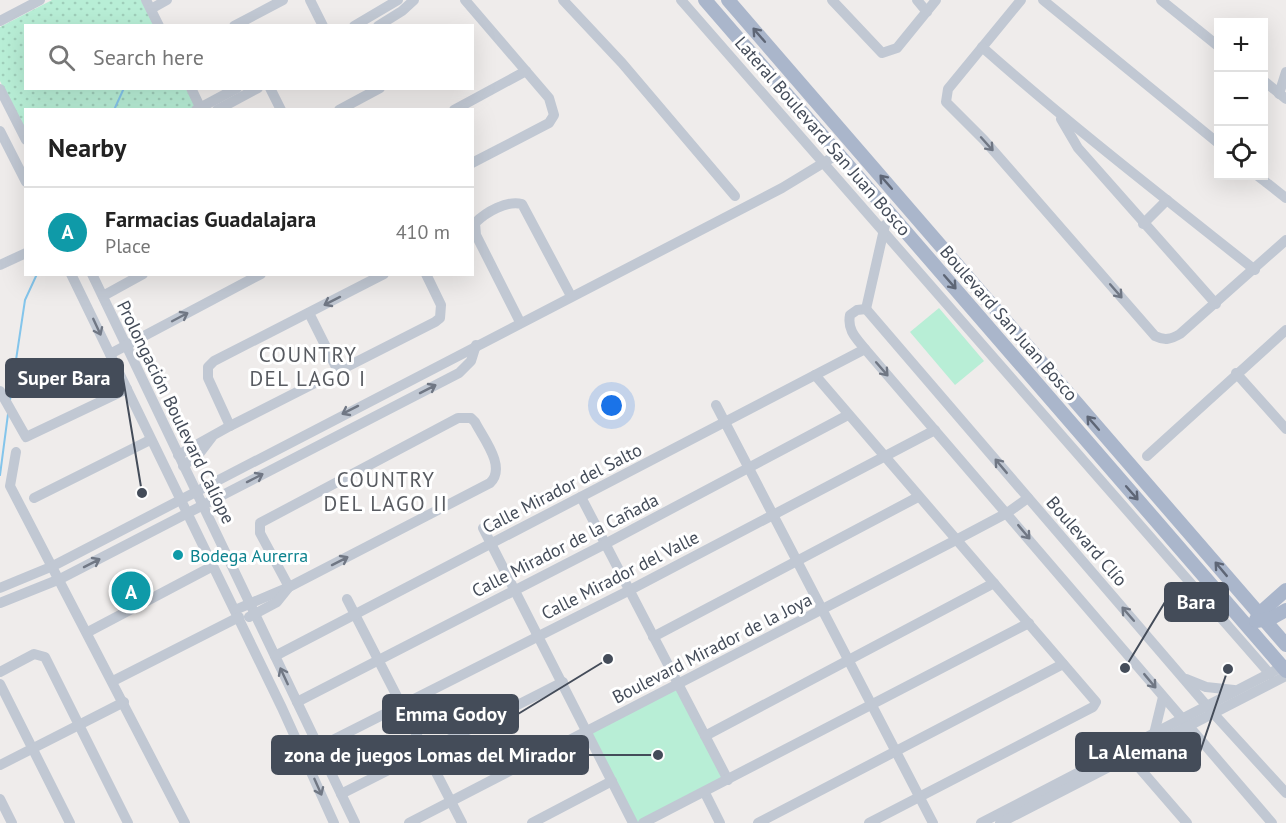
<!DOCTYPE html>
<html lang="en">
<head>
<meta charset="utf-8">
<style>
  body { margin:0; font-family:"PT Sans",sans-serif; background:#f6f6f6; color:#222 }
  .controls { position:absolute; right:18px; top:18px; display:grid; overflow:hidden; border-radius:0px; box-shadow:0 6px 24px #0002 }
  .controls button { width:54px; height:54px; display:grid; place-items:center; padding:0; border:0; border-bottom:2px solid #e0e0e0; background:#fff; color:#222; font:30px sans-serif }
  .you { position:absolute; left:612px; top:406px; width:21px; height:21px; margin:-15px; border:4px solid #fff; border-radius:50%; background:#1a73e8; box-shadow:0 0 0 9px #1a73e833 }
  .badge { display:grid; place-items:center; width:39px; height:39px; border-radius:50%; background:#184edc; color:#fff; font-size:20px; font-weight:700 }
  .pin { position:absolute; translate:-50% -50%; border:3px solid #fff; box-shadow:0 2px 6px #0006 }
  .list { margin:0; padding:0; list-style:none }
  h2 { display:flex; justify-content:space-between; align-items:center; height:78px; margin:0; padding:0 24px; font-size:26px }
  h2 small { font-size:20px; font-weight:400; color:#767676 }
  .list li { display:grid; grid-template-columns:39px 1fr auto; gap:18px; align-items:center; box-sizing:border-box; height:90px; padding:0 24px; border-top:2px solid #e0e0e0 }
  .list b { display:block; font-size:22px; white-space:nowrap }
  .list p { margin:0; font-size:20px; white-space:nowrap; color:#767676 }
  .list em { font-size:20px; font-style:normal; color:#767676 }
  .icon { flex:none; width:33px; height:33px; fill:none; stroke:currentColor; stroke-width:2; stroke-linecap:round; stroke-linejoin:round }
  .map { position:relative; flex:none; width:1286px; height:823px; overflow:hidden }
  .search { position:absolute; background:#fff; box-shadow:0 6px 24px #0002; left:24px; top:24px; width:450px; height:66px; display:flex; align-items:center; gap:15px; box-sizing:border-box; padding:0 21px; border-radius:0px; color:#767676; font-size:22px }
  .panel { position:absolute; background:#fff; box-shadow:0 6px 24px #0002; left:24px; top:108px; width:450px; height:168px; border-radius:0px }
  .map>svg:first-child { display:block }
</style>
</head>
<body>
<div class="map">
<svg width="1286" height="823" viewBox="0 0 1286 823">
  <defs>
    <pattern id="grass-dots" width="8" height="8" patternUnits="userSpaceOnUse" patternTransform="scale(1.5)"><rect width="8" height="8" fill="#b8eed6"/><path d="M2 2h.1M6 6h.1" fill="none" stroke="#9fceba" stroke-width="1.8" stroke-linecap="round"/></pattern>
  </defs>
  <rect width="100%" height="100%" fill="#efeceb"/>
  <path fill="url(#grass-dots)" d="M52 0H141L154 25 26 26V88L186 89 196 107 190 110H26L25 132 0 81V27Z"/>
  <g fill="#b8eed6">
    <path d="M939 308 984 361 955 385 910 332Z"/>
    <path d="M677 682 729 780 647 823H635L587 730Z"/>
  </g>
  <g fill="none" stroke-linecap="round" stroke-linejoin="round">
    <g stroke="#84c5eb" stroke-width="2">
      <path d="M114 110 124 88"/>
      <path d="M10 400 25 300 37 274"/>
      <path d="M0 475 8 414"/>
    </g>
    <g stroke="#c1c8d3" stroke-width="10">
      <path d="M146 0 159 26"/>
      <path d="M310 0 323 26"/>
      <path d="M465 0 549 98 554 115 549 123 472 163"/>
      <path d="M563 0 622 63 735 196"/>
      <path d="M681 0 1270 674"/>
      <path d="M832 0 882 53 897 48 936 0"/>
      <path d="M917 0 927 12"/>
      <path d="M1021 0 948 89 946 102 984 140 1155 336C1165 341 1171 339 1180 334L1286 240"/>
      <path d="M1043 0 1218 143"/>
      <path d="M1161 0 1218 46"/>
      <path d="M151 9 167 0"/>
      <path d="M0 21 40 0"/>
      <path d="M234 26 283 0"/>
      <path d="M354 26 398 0"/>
      <path d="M378 26 402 11 414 0"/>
      <path d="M982 47C1070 125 1163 197 1255 270"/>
      <path d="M1264 81 1286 99"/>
      <path d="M191 88 200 107"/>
      <path d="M270 88 281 110"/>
      <path d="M0 89 26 140"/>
      <path d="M1279 94 1286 72"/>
      <path d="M196 110 237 88"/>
      <path d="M217 110 258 88"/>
      <path d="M339 110 380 88"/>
      <path d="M454 110 526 71"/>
      <path d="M1061 119 1078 148 1216 304"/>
      <path d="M0 131 26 182"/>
      <path d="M1258 176 1286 198"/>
      <path d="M1143 224 1167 200"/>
      <path d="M0 265 26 253"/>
      <path d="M71 274 282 708 334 823"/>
      <path d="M92 274 355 823"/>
      <path d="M103 296 143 274"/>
      <path d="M866 309 857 310 850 315C847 330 856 338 865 349L1272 823"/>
      <path d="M866 309 1213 713 1286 793"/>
      <path d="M866 309 885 225"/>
      <path d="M309 313 338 371"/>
      <path d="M520 322 476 235 475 223C486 212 507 200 522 204L571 296"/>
      <path d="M110 354 261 274"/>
      <path d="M1236 373 1286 429"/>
      <path d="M815 375 1096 702 1093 707 869 823"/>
      <path d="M0 391 26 437 127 389"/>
      <path d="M716 405 933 823"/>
      <path d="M230 426 208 378V367L214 361 384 274"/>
      <path d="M16 452 10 486 185 823"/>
      <path d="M178 455 230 426 435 322 440 318 441 305 426 274"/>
      <path d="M1147 456 1286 330"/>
      <path d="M183 466 199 454 212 437"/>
      <path d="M581 497 728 780"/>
      <path d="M34 498 150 440"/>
      <path d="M483 528 633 823"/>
      <path d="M0 588 53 566 782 188 838 154"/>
      <path d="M347 599 462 823"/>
      <path d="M0 603 60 579 459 373 471 361 476 345"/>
      <path d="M235 610 289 587 490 483C507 467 483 438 475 422L471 418H458L260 523V533L289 587"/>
      <path d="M249 617 277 602 289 587"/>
      <path d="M88 632 213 566"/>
      <path d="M653 637 918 497"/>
      <path d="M275 656 865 349"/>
      <path d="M0 672 34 654 45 657 128 823"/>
      <path d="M1186 679 1206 687 1234 690"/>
      <path d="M113 681 239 617"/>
      <path d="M0 684 70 823"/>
      <path d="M297 702 605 544 848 415"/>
      <path d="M1154 734 1163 697"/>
      <path d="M705 736 994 583"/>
      <path d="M319 747 630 590 935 430"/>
      <path d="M1129 756 1187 823"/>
      <path d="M0 765 124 702"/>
      <path d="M705 793 720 823"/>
      <path d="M341 794 563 682"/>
      <path d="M0 799 12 823"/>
      <path d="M409 823 956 540 1007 513 1028 498"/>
      <path d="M532 823 612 781"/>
      <path d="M643 823 1029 623"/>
      <path d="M758 823 1063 664"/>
      <path d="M981 823 1276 670"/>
      <path d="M1000 823 1286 676"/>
    </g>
    <g stroke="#aab6cb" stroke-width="14">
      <path d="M705 0 1286 671"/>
      <path d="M728 0 1286 645"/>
      <path d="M1256 620 1259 614 1286 590"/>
      <path d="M1256 621 1270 619 1286 610"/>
    </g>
  </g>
  <defs><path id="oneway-shaft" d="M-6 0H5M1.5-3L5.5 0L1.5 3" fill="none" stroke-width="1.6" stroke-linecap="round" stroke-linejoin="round" transform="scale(1.5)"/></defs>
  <g stroke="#5e6676">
    <use href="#oneway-shaft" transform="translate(759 35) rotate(-131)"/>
    <use href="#oneway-shaft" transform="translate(886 182) rotate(-131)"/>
    <use href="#oneway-shaft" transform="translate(950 282) rotate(49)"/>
    <use href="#oneway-shaft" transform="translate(1093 423) rotate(-131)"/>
    <use href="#oneway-shaft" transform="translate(1132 493) rotate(49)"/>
    <use href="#oneway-shaft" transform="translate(1221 569) rotate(-130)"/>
  </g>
  <g stroke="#707784">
    <use href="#oneway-shaft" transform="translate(987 144) rotate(48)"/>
    <use href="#oneway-shaft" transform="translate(1116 291) rotate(49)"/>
    <use href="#oneway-shaft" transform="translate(332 301) rotate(153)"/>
    <use href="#oneway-shaft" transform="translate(180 317) rotate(-28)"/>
    <use href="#oneway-shaft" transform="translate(97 327) rotate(65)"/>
    <use href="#oneway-shaft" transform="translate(882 369) rotate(49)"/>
    <use href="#oneway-shaft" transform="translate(428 389) rotate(-27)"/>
    <use href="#oneway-shaft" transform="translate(350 410) rotate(153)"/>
    <use href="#oneway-shaft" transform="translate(1001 466) rotate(-130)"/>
    <use href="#oneway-shaft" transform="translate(255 478) rotate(-27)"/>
    <use href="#oneway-shaft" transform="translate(1024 532) rotate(50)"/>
    <use href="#oneway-shaft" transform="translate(340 561) rotate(-27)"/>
    <use href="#oneway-shaft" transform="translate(92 563) rotate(-27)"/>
    <use href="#oneway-shaft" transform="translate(1128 614) rotate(-131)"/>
    <use href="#oneway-shaft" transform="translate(284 676) rotate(-115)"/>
    <use href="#oneway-shaft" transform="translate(1150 681) rotate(50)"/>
    <use href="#oneway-shaft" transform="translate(318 787) rotate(66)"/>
  </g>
  <circle fill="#0f9aa8" stroke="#fff" stroke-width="2" cx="178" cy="555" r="6"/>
  <g text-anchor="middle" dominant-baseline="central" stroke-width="6" stroke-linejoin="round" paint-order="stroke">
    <g font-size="18" fill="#444c59" stroke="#fff">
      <text transform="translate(823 136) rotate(49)">Lateral Boulevard San Juan Bosco</text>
      <text transform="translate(1009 323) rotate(49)">Boulevard San Juan Bosco</text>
      <text transform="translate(176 412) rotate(64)">Prolongación Boulevard Calíope</text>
      <text transform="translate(562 488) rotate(-27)">Calle Mirador del Salto</text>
      <text transform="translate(1087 541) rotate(49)">Boulevard Clío</text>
      <text transform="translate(565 545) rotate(-27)">Calle Mirador de la Cañada</text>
      <text transform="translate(620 575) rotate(-27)">Calle Mirador del Valle</text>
      <text transform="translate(712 648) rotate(-27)">Boulevard Mirador de la Joya</text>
    </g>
    <g font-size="18" fill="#0d838f" stroke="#fff" text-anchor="start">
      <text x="190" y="555">Bodega Aurerra</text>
    </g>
    <g font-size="21" letter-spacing="1.5" fill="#585b61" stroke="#fff">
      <text x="308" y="354">COUNTRY<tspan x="308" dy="24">DEL LAGO I</tspan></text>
      <text x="386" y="479">COUNTRY<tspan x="386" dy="24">DEL LAGO II</tspan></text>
    </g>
  </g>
  <path fill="none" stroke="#444c59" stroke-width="2" d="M142 493L123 378M1125 668L1165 602M608 659L518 714M1228 669L1200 752M658 755L588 755"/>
  <g fill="#444c59" stroke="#fff" stroke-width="2">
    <circle cx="142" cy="493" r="6"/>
    <circle cx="1125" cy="668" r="6"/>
    <circle cx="608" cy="659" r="6"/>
    <circle cx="1228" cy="669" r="6"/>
    <circle cx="658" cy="755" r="6"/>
  </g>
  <g fill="#444c59" stroke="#444c59" stroke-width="2">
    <rect x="6" y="359" width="117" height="38" rx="6"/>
    <rect x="1165" y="583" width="63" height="38" rx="6"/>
    <rect x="383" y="695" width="135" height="38" rx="6"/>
    <rect x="1076" y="733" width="124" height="38" rx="6"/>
    <rect x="272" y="736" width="316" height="38" rx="6"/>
  </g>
  <g font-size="20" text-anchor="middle" font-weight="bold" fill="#fff">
    <text x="64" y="385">Super Bara</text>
    <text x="1196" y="609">Bara</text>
    <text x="451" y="721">Emma Godoy</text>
    <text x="1138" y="759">La Alemana</text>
    <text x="430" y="762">zona de juegos Lomas del Mirador</text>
  </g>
</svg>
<div class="controls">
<button>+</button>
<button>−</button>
<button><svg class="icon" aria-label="locate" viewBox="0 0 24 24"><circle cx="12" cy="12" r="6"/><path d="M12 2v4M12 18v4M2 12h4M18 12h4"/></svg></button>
</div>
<div class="you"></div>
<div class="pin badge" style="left:131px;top:591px;background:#0f9aa8">A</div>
<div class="search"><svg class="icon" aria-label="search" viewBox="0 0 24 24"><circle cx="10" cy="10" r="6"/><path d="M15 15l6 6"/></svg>Search here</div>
<section class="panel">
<h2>Nearby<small></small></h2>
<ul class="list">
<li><span class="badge" style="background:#0f9aa8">A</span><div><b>Farmacias Guadalajara</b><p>Place</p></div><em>410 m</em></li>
</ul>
</section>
</div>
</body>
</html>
